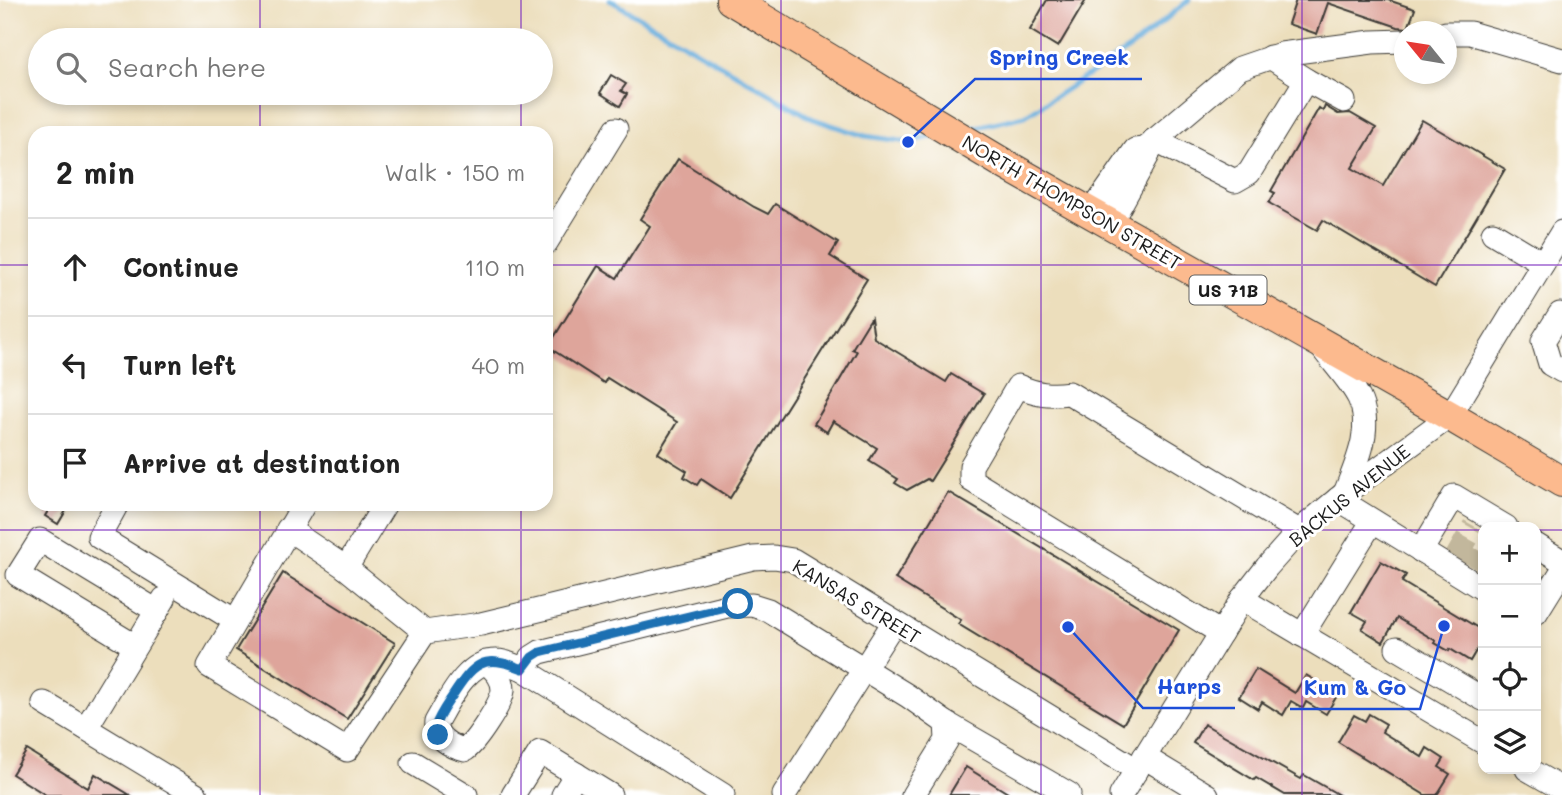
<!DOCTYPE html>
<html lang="en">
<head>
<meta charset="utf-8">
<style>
  body { margin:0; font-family:Mali,sans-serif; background:#f6f6f6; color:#222 }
  .controls { position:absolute; right:21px; bottom:21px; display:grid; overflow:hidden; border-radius:14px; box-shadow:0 4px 10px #0003 }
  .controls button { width:63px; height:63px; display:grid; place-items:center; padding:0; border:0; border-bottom:2px solid #e0e0e0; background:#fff; color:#222; font:35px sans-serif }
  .compass { position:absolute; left:1394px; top:21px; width:63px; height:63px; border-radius:50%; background:#fff; box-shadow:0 4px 10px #0003; rotate:300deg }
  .stop { position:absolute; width:21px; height:21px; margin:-16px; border:5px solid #1f6fb2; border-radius:50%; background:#fff }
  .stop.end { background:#1f6fb2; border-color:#fff; box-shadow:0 2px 7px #0008 }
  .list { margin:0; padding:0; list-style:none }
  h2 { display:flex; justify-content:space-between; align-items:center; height:91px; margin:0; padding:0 28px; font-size:30px }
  h2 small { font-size:23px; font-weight:400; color:#767676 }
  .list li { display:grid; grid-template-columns:46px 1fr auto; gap:21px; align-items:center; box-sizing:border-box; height:98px; padding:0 28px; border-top:2px solid #e0e0e0 }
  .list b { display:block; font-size:26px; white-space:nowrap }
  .list em { font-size:23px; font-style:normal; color:#767676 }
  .icon { flex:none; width:38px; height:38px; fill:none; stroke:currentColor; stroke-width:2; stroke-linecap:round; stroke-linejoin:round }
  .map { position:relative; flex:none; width:1562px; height:795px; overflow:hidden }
  .search { position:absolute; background:#fff; box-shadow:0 4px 10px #0003; left:28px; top:28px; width:525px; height:77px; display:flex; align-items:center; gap:18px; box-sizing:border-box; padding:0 24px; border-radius:38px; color:#767676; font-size:26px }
  .panel { position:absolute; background:#fff; box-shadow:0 4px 10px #0003; left:28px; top:126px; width:525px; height:385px; border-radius:21px }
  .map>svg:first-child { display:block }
</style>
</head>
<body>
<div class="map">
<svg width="1562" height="795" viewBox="0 0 1562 795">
  <rect width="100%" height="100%" fill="#fff"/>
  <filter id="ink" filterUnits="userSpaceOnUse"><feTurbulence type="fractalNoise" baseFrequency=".0143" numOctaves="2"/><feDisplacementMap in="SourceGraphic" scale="14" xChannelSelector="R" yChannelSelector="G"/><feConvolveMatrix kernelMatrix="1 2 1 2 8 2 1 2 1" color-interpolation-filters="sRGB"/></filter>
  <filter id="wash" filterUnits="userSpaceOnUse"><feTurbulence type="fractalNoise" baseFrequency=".00686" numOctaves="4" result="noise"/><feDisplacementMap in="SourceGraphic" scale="28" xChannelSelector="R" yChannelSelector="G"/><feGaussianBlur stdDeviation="1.57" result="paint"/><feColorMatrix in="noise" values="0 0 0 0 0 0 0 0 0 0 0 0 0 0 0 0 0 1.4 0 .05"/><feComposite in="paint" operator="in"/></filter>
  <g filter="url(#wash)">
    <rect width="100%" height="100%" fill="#ecdebc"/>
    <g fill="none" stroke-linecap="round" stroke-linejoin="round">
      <g stroke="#66addd" stroke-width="5">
        <path d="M610 0 813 119 865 136 908 142 935 136"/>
        <path d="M968 129 1025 116 1132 47 1189 0"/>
      </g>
    </g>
    <g id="blocks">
      <g fill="#dea59b">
        <path d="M1047 0H1086L1058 47 1030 30Z"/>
        <path d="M1296 0H1388L1415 9 1408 28 1398 27 1328 3 1317 34 1288 24Z"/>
        <path d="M611 75 626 84 621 91 627 94 620 106 600 93Z"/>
        <path d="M1325 106 1338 114 1350 113 1376 128 1352 168 1383 186 1422 120 1505 169 1435 287 1323 220 1317 230 1269 203 1275 193 1271 191 1319 108 1323 111Z"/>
        <path d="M678 159 754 207 768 214 775 204 838 243 830 256 867 279 730 498 701 479 697 485 684 477 687 471 658 453 677 422 607 378 604 383 548 347 598 266 617 278 650 226 640 219Z"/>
        <path d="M871 318 874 338 946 382 951 374 984 394 930 481 927 479 907 490 895 483 898 479 869 461 877 448 833 421 827 432 814 424 857 351 852 349Z"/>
        <path d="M948 492 1179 630 1123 724 958 624 961 620 895 579Z"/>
        <path d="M52 504H70L58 524 45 516Z"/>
        <path d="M1381 561 1406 575 1402 582 1483 631V639L1470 661 1450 649 1449 651 1435 643 1436 641 1397 618 1383 642 1362 629 1367 621 1351 612Z"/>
        <path d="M283 573 395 643 347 719 236 650Z"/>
        <path d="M1256 669 1295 693 1306 675 1338 694 1326 714 1306 702 1303 708 1291 701 1283 715 1262 702 1258 709 1239 697Z"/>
        <path d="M1369 714 1386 724 1382 732 1422 757 1427 748 1444 759 1439 767 1450 774 1437 795H1425L1338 742 1354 715 1365 721Z"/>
        <path d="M1204 724 1301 779 1304 775 1339 795H1285L1256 778 1254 780 1193 743Z"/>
        <path d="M27 750 88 788 95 774 130 795H46L12 774Z"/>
        <path d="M966 767 1011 795H949Z"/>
      </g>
    </g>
  </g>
  <g filter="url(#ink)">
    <use href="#blocks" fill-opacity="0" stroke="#3b3934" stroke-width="2"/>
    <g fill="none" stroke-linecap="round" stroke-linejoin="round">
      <g stroke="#c2b79c" stroke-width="23" stroke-dasharray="23 11" stroke-linecap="butt">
        <path d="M1456 558 1474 526"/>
        <path d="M1474 568 1483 553"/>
      </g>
      <g stroke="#3b3934" stroke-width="25">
        <g id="minor">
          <path d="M1446 33H1470L1562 60"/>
          <path d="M1306 80 1344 101"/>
          <path d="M1154 140 1235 181 1249 173 1306 80 1270 57"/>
          <path d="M1144 149 1240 68 1281 54 1372 42 1404 41"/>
          <path d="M1091 213 1135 150 1144 149 1148 155 1110 224"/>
          <path d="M1493 233 1543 263"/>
          <path d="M546 243 616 129"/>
          <path d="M1560 314 1543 341 1550 364 1562 371"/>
          <path d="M1320 345C1332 362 1350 380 1359 398 1374 428 1356 465 1345 493"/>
          <path d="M1338 499 1483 589"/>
          <path d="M117 504 99 537 234 620"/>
          <path d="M304 504 209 666 347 750 425 632"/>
          <path d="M288 529 346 568 425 632"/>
          <path d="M1536 545 1562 561"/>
          <path d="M1421 551 1454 496 1506 527"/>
          <path d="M346 568 385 504"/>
          <path d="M1242 599 1483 742"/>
          <path d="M1536 613 1562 571"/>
          <path d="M425 632 481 624 753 558 774 557 793 560 1137 770"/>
          <path d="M1221 633 971 480V466L1018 386C1037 394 1049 396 1069 393L1299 531"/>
          <path d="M1302 635 1372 522"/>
          <path d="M135 646 18 575 40 540 157 611"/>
          <path d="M1397 648 1483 699"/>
          <path d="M486 662C494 670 503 677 503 690 502 703 476 742 465 750 451 747 434 737 436 722 449 700 467 660 497 661 506 661 515 666 523 669L723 795"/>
          <path d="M523 669 532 657 540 652 727 606 752 605 768 610 908 696 946 723 947 740 913 795"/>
          <path d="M44 703 196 795"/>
          <path d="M946 723 1069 794"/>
          <path d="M86 728 164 599"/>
          <path d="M1144 757 1207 795"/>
          <path d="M413 763 466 795"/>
          <path d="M1527 769 1562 789"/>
          <path d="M513 795 540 752 610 795"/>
          <path d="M563 795 576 774"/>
          <path d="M784 795 894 622"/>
          <path d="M1121 795 1242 599 1267 567 1299 531 1345 493 1450 416 1562 232"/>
        </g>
      </g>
      <g stroke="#3b3934" stroke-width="32">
        <path id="major" d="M731 0 1006 165 1450 416 1562 482"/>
      </g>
      <use href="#minor" stroke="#fff" stroke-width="23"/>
      <use href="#major" stroke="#fcba8e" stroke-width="30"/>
    </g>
  </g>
  <g fill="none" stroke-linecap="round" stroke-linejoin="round" filter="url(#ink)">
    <path stroke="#1f6fb2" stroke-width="9" d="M438 735 435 727C438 717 445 707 451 698 474 663 482 653 523 669L532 657 540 652 738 604"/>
  </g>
  <path fill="none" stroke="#7b2cbf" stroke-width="2" stroke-opacity="0.55" d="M260 0V40M521 0V40M781 0V795M1041 0V795M1302 0V795M260 93V133M521 93V133M0 265H35M546 265H1562M260 504V795M521 504V795M0 530H1483M1536 530H1562"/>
  <g text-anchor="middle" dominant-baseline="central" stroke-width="6" stroke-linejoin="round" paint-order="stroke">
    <rect fill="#fff" stroke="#606060" stroke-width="2" x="1189.5" y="275.5" width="77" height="29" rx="5"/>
    <g font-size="18" font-weight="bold" fill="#1c1c1c">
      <text x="1228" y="290">US 71B</text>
    </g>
    <g font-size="19" fill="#1c1c1c" stroke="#fff">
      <text transform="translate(1072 202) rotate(30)">NORTH THOMPSON STREET</text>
      <text transform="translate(1349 495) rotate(-39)">BACKUS AVENUE</text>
      <text transform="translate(857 601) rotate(31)">KANSAS STREET</text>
    </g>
  </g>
  <path fill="none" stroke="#1d4ed8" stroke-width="2.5" d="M908 142L975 79H1142M1068 627L1143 708H1235M1444 626L1420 709H1290"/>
  <g fill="#1d4ed8" stroke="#fff" stroke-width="2.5">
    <circle cx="908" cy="142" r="7"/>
    <circle cx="1068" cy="627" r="7"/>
    <circle cx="1444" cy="626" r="7"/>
  </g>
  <g font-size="21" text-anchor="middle" font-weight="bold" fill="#1d4ed8" stroke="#fff" stroke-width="6" stroke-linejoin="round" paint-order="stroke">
    <text x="1059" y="65">Spring Creek</text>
    <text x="1189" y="694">Harps</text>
    <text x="1355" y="695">Kum &amp; Go</text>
  </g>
</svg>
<div class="controls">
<button>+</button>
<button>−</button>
<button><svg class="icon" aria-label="locate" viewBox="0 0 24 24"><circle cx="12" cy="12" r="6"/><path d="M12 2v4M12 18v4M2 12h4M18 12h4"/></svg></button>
<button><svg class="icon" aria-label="layers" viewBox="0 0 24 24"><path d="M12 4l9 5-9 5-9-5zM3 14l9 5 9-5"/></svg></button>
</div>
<svg class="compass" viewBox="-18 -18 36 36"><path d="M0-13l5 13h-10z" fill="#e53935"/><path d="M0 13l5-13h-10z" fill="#767676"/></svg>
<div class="stop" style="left:738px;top:604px"></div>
<div class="stop end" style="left:438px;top:735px"></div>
<div class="search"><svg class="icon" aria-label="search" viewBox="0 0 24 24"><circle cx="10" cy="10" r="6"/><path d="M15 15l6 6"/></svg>Search here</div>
<section class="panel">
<h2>2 min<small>Walk · 150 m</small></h2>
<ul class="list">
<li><svg class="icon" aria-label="ahead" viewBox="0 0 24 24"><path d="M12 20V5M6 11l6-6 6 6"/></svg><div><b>Continue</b></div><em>110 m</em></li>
<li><svg class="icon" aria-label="left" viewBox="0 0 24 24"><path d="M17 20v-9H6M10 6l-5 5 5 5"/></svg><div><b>Turn left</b></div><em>40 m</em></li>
<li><svg class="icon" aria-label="arrive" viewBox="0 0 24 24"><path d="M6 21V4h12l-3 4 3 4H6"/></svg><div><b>Arrive at destination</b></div></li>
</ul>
</section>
</div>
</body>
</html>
